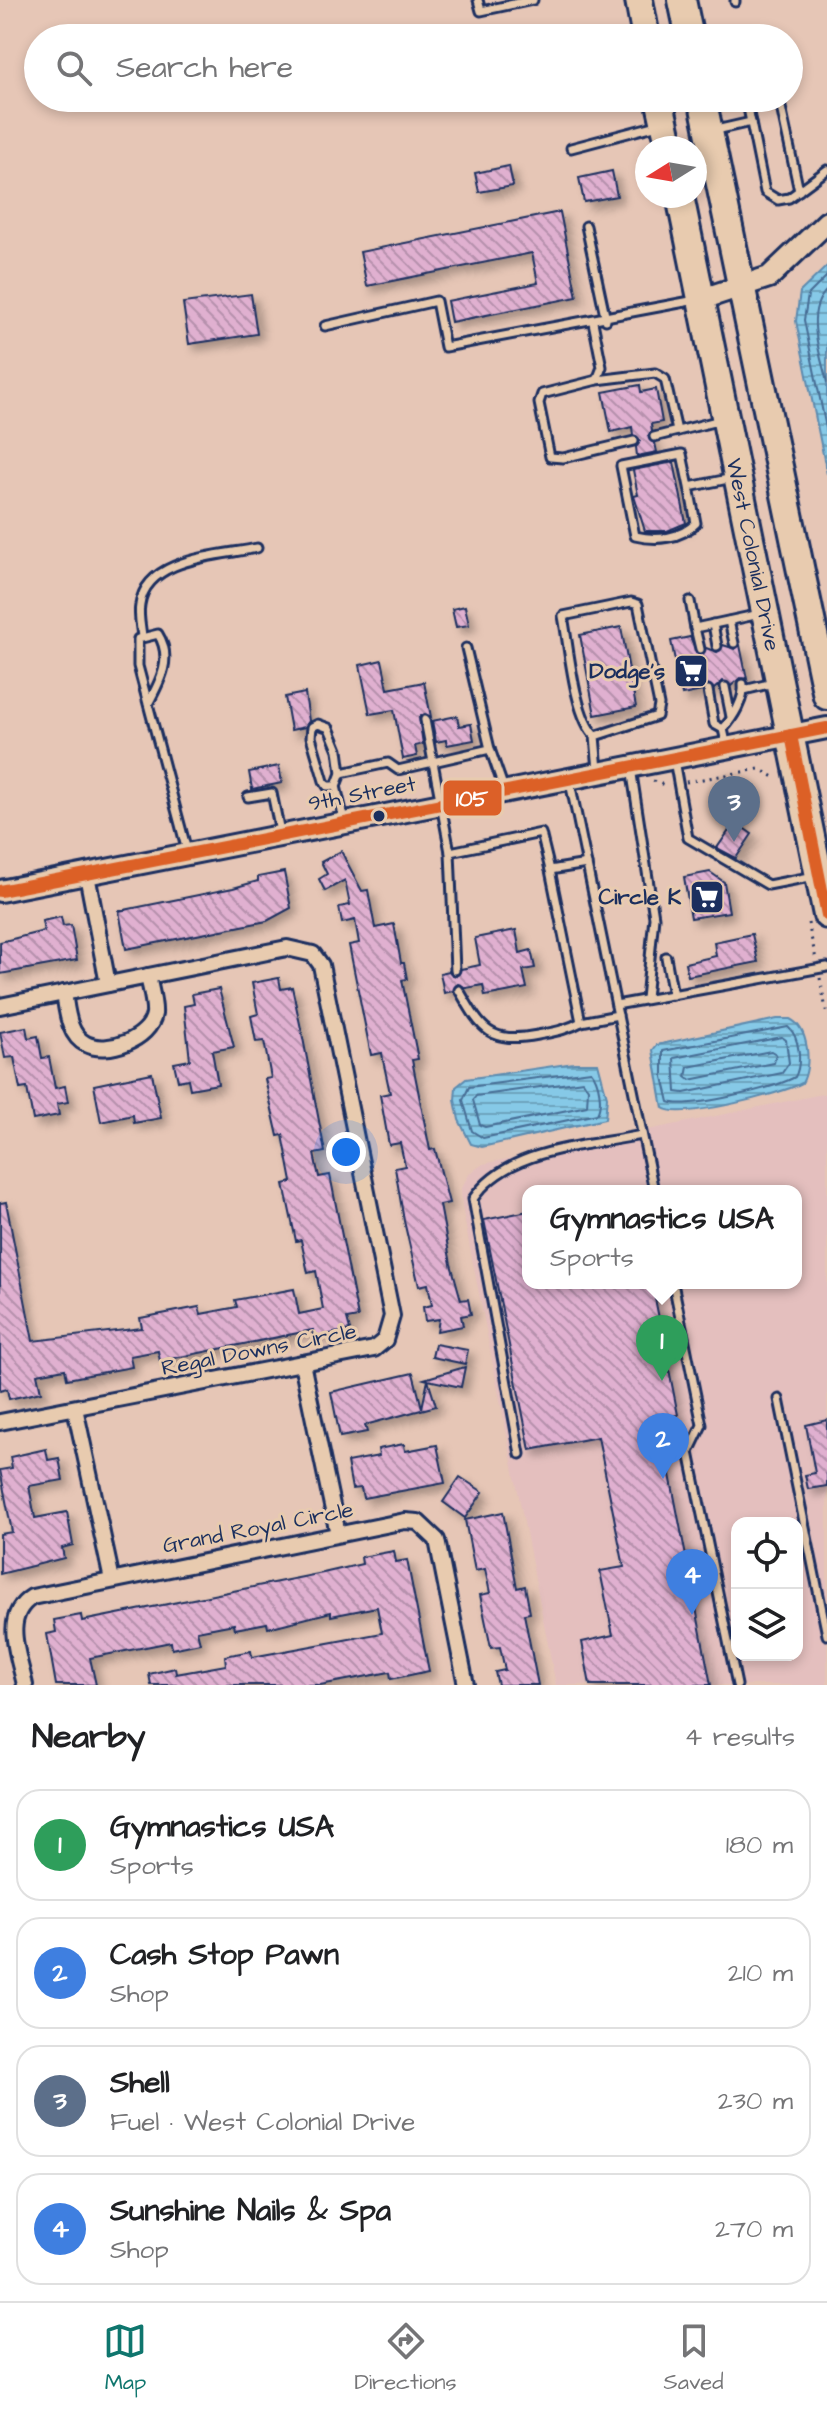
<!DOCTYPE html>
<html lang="en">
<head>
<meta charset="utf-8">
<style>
  body { margin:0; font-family:"Architects Daughter",sans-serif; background:#f2f2f2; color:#202124 }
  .controls { position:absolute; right:24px; bottom:24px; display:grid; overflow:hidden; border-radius:16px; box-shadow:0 4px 12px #0003 }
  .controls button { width:72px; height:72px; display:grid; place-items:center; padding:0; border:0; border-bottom:2px solid #e0e0e0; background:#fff; color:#202124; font:40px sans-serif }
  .compass { position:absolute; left:635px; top:136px; width:72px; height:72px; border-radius:50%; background:#fff; box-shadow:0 4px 12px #0003; rotate:259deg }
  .you { position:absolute; left:346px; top:1152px; width:28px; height:28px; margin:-20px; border:6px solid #fff; border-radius:50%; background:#1a73e8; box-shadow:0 0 0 12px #1a73e833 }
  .badge { display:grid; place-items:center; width:52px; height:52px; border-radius:50%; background:#0f766e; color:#fff; font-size:26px; font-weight:700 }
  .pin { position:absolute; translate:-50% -66px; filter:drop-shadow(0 2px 4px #0008) }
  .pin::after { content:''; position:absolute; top:42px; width:28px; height:24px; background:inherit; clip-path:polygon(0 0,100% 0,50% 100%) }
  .popup { position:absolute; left:522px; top:1185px; width:280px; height:104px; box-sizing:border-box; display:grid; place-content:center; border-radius:16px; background:#fff; filter:drop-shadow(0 2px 6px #0005); font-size:26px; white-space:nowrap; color:#757577 }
  .popup b { font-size:30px; color:#202124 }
  .popup::after { content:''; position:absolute; left:50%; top:100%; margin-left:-16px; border:16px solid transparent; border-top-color:#fff }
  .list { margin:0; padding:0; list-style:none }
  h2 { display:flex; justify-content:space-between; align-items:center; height:104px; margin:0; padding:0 32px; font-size:34px }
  h2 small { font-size:26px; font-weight:400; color:#757577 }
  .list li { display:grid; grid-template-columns:52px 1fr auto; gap:24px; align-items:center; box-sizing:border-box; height:112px; margin:0 16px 16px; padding:0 16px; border:2px solid #e0e0e0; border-radius:24px }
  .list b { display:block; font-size:30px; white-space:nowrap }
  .list p { margin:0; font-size:26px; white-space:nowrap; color:#757577 }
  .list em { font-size:26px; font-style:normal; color:#757577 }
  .icon { flex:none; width:44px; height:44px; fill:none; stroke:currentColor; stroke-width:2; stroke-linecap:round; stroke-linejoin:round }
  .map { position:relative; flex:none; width:827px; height:1685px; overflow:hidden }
  .search { position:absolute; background:#fff; box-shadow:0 4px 12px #0003; left:24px; right:24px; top:24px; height:88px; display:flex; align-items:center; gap:20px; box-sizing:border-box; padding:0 28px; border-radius:44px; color:#757577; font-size:30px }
  .sheet { height:616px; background:#fff }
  nav { display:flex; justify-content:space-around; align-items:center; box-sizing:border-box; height:112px; border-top:2px solid #e0e0e0; background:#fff; font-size:22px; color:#757577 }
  nav a { display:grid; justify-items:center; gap:4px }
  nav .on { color:#0f766e }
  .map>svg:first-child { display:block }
</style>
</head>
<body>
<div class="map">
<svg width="827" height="1685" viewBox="0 0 827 1685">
  <defs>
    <pattern id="water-rules" width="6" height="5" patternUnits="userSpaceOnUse" patternTransform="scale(2)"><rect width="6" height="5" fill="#86c9e7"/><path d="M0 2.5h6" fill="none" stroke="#6da4be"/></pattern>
    <pattern id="building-back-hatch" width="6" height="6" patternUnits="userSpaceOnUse" patternTransform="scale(2)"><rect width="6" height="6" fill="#e0b0d0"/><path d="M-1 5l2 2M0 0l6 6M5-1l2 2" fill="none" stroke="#b590ac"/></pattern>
    <filter id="shadow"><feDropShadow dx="6" dy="6" stdDeviation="4" flood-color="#0004"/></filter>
  </defs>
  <rect width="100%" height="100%" fill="#e6c6b6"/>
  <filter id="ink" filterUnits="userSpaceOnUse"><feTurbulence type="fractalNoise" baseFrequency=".0125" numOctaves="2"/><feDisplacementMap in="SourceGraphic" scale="16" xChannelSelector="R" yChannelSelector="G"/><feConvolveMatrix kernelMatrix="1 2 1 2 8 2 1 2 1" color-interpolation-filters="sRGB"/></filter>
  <g filter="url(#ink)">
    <path fill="#e4bfbe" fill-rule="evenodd" d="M827 1093V1685H556L462 1207 461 1188 470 1173 483 1164ZM528 1191H796V1283H528ZM737 1523H797V1655H737Z"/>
    <g fill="url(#water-rules)" stroke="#5b8bb0" stroke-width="2">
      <path d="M827 266V474L796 321 800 292Z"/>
      <path d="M777 1019H790C809 1028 812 1066 802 1083 782 1094 679 1120 663 1108L653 1050 657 1045Z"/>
      <path d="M574 1063H598L607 1097 605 1119 482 1147 471 1144 459 1120 455 1100 456 1087 466 1079Z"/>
    </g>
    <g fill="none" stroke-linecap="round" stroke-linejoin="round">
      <g stroke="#466d95" stroke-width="2">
        <path d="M827 276 808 295 804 320 827 433"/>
        <path d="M827 290C803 312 821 355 827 383"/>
        <path d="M788 1027C800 1037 802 1064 795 1077 775 1088 689 1109 669 1102L663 1077V1051Z"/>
        <path d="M782 1037 786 1040 789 1063 782 1073 684 1093 676 1092 674 1058Z"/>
        <path d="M771 1051 776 1054 774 1063 690 1080 686 1077 688 1067Z"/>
        <path d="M591 1071C599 1080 603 1103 597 1114L483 1138 472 1131 463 1100 469 1087Z"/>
        <path d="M583 1081 588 1089 587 1106 485 1127 480 1125 473 1100 476 1096Z"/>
      </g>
    </g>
    <g fill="url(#building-back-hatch)" stroke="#1b2f5e" stroke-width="2" filter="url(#shadow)">
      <path d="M509 166 513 186 479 192 475 173Z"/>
      <path d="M612 171 617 196 584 202 579 178Z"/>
      <path d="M560 212 577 297 451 322 447 301 538 283 532 253 367 286 360 252Z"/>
      <path d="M251 294 257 334 189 344 183 303Z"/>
      <path d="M640 385 641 392 656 389 662 422 651 424 652 431 648 436 655 443 657 452 637 456 636 447 640 440 633 435 632 427 611 432 603 392Z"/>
      <path d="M674 462 686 523 667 531H645L634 496 638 495 633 470Z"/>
      <path d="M465 606 469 625 456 627 452 609Z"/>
      <path d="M621 627 636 707 595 715 580 635Z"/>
      <path d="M690 637 699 655 706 648 717 652 723 645 735 649 740 645 747 679 740 678 731 686 723 681 714 689 706 684 702 691 682 695 671 641Z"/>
      <path d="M382 660 388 689 424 682 431 717 425 714 419 717 423 744 415 746 417 756 403 759 394 710 370 714 360 665Z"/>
      <path d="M305 693 309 721 305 727 291 730 285 697Z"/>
      <path d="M457 716 459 726 471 724 474 740 447 745 446 740 436 742 432 721Z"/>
      <path d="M279 766 282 783 252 789 249 772Z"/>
      <path d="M735 822 752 834 736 858 717 848Z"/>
      <path d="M341 851 362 891 368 890 375 928 394 924 401 963H404L407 979 402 980 418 1059 412 1060 430 1150 435 1149 449 1203 440 1205 451 1264 461 1300 468 1299 471 1314 461 1316 463 1326 437 1331 439 1319 425 1321 423 1307 432 1305 428 1284 419 1286 404 1221 395 1168 405 1166 400 1143 389 1145 380 1095 390 1093 384 1065 382 1053 371 1055 349 945 359 943 355 920 342 923 339 907 350 905 345 880 325 891 319 879 327 874 321 862Z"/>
      <path d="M284 872 291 908 267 921 126 949 119 911 233 888 258 881V877Z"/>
      <path d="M710 872 724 882 729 912 691 918 684 877Z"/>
      <path d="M61 917 63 926 71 925 77 960 0 974V942L44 931 42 921Z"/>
      <path d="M516 930 520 953 531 950 535 968 523 970 527 988 485 996 483 985 466 988 458 984 453 991 444 993 440 973 449 971 456 976 461 969 480 965 475 938Z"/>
      <path d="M752 934 758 962 688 976 685 963 716 956 714 942Z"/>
      <path d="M279 978 281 989 292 987 303 1038 325 1152 314 1154 319 1177 330 1175 358 1317 347 1319 350 1330 315 1337 313 1330 160 1361 158 1351 130 1356 132 1367 67 1379 65 1369 37 1374 41 1392 9 1399 7 1389 0 1391V1203L6 1202 33 1341 142 1328 140 1318 199 1307 201 1314 237 1307 235 1300 294 1289 299 1314 323 1309 316 1271 308 1273 301 1240 296 1241 284 1184 292 1182 283 1135 278 1136 265 1079 271 1078 264 1041 256 1042 251 1016 258 1014 252 983Z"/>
      <path d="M219 989 234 1047 212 1051 218 1084 190 1089 188 1079 178 1081 174 1063 190 1060 184 1006 194 1004 192 994Z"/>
      <path d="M26 1027 28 1038 38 1036 42 1058 49 1057 55 1088 65 1086 68 1102 57 1104 59 1115 33 1120 27 1088 20 1089 14 1057 5 1058 0 1032Z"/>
      <path d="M152 1073 161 1118 134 1123 133 1115 101 1122 94 1085Z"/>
      <path d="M528 1211V1283H652L678 1415 659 1418 711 1685H590L582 1642 613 1635 600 1571 624 1567 598 1437 530 1450 484 1220Z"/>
      <path d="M435 1344 468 1350 465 1364 432 1357Z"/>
      <path d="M465 1367 461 1387 428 1380 436 1406 365 1425 367 1432 340 1437 331 1392 413 1373 422 1408 428 1380 424 1379Z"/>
      <path d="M827 1420V1486L808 1489 805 1475 815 1473 806 1425Z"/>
      <path d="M404 1444 405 1451 437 1445 445 1483 363 1498 361 1488 352 1489 347 1462 379 1456 378 1449Z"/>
      <path d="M46 1449 48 1460 59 1458 63 1480 29 1486 35 1518 67 1512 73 1545 62 1548 64 1558 0 1574V1534L12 1532 0 1470 12 1468 10 1457Z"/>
      <path d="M460 1477 483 1492 465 1518 443 1502Z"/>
      <path d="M503 1512 517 1588 525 1586 530 1613 524 1614 538 1685H498L495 1672 505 1670 500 1647 491 1648 480 1595 490 1593 485 1569 475 1571 465 1520Z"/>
      <path d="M394 1551 396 1562 407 1560 429 1671 391 1679 390 1672 320 1685H151L149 1674 175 1668 176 1674 226 1665 225 1656 251 1651 252 1657 382 1633 377 1607 331 1616V1612L268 1628 267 1623 235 1629 234 1624 197 1631 200 1643 172 1649 171 1642 90 1658 96 1685H56L47 1634 56 1632 54 1620 81 1615 82 1621 323 1573 362 1564 361 1557Z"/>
    </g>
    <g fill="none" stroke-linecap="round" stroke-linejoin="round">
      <g stroke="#1b2f5e" stroke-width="13">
        <g id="lane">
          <path d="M478 0 481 11 533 0"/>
          <path d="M735 0V2"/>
          <path d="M746 98 765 192 778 200 789 198 827 170"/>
          <path d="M779 98 799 191"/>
          <path d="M716 130 751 122"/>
          <path d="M571 148 658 125"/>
          <path d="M586 226 606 320"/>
          <path d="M593 322 602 367 597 380 542 394 539 403 550 457 563 458 634 441"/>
          <path d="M325 326 436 301 445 347 696 300"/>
          <path d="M597 380 655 373 665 379 677 431"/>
          <path d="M654 437 721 420"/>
          <path d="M689 487 696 523C681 539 656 541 635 536L621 466 682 454 689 487 733 478"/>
          <path d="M690 601 695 628"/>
          <path d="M729 621 734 643"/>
          <path d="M713 624 717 646"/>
          <path d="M142 637C141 627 138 615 140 605 146 557 220 556 257 548"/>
          <path d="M466 648 490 749"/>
          <path d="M700 649 695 628 760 614"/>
          <path d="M725 687 731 717"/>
          <path d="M708 690 714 724 723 729"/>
          <path d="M744 690 773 683"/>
          <path d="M148 704C161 680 173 658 158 634L138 639V666L187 851"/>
          <path d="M425 720 450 852 541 833 550 870 587 864"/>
          <path d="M595 736C574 716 569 646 563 616L631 602 638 604 659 705 657 716 595 736 598 770"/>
          <path d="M727 747 723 729C733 718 745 699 743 684"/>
          <path d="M674 760 688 838 768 885 815 876"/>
          <path d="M631 768 654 917 646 999"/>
          <path d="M341 773 388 763 398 770 490 749 504 789"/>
          <path d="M570 782 654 1191"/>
          <path d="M336 786H327L324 781 311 737 312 727 318 724 329 728 338 750 341 773 336 786 344 820"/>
          <path d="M248 797 272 793 280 832"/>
          <path d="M450 852 455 970"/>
          <path d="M550 870 581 1022 618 1015"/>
          <path d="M666 957 673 995"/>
          <path d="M459 990C482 1030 489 1044 538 1035 553 1032 567 1030 581 1022"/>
          <path d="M616 1005 827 967"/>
          <path d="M673 1283 702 1425 689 1452 737 1685"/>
          <path d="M779 1399 827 1635"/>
          <path d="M520 1454 473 1199C508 1147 585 1147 642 1135"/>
        </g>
      </g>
      <g stroke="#1b2f5e" stroke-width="20">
        <g id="street">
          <path d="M87 875 108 984"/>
          <path d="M64 993C67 1010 68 1035 86 1044 107 1055 150 1039 154 1014 155 1003 150 987 148 976"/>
          <path d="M0 1006 287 948 313 954 321 965 392 1316 385 1340 374 1349 0 1422"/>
          <path d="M302 1363 338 1534"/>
          <path d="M75 1408 112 1580"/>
          <path d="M25 1685C19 1656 1 1616 32 1597L405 1521 418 1522 437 1540 466 1685"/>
        </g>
      </g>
      <g stroke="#1b2f5e" stroke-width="26">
        <g id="secondary">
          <path d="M702 299 769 277 827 222"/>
          <path d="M0 891 827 728"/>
        </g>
      </g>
      <g stroke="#1b2f5e" stroke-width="32">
        <g id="highway">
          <path d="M639 0 646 38"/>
          <path d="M682 0 690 38"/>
          <path d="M659 98 670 148"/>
          <path d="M702 98 827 696"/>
          <path id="s1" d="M680 196 827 915"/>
        </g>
      </g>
      <g stroke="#1b2f5e" stroke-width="3" stroke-dasharray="2 6" stroke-linecap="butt">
        <path d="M653 781 667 786"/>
        <path d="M686 782 759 769 778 779"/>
        <path d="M808 923 816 959"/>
        <path d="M820 978 827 1015"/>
      </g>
      <use href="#lane" stroke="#e8cbaf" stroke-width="7"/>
      <use href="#street" stroke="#e8cbaf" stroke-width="14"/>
      <use href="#secondary" stroke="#e8cbaf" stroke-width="20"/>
      <use href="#highway" stroke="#e8cbaf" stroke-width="26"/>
      <g stroke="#e8cbaf" stroke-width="18">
        <g id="bus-1">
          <path d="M791 735 827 915"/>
          <path d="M0 891 827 728"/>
        </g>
      </g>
      <use href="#bus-1" stroke="#dc6028" stroke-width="12"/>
    </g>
  </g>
  <defs>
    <g id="supermarket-square" transform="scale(1.8)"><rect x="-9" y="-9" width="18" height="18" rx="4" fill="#1b2f5e" stroke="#e8cbaf"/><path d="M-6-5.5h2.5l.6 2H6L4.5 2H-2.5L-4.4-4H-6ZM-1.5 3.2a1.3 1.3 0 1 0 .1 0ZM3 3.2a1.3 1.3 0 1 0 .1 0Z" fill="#fff"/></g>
  </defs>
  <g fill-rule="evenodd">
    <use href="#supermarket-square" x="691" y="671"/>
    <use href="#supermarket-square" x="707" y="897"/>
  </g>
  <circle fill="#1b2f5e" stroke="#e8cbaf" stroke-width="3" cx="379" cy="816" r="7"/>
  <g text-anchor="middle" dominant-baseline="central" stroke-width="6" stroke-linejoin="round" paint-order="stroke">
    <g font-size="22" fill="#1b2f5e" stroke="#e8cbaf">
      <text stroke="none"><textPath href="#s1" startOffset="366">West Colonial Drive</textPath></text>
      <text transform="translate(362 794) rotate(-11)">9th Street</text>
      <text transform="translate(259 1350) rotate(-11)">Regal Downs Circle</text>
      <text transform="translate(258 1528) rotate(-11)">Grand Royal Circle</text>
    </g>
    <g font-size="22" font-weight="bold" fill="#1b2f5e" stroke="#e8cbaf" text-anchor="end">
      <text x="665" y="671">Dodge's</text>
      <text x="681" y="897">Circle K</text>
    </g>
  </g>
  <rect stroke="#e8cbaf" stroke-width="3" x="442" y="779" width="61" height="38" rx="8" fill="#dc6028"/>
  <g font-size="22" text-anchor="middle" font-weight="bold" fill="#fff">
    <text x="472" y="806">105</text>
  </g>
</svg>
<div class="controls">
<button><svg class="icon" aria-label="locate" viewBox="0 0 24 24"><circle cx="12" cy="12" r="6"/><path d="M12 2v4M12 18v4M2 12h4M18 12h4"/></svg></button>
<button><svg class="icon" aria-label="layers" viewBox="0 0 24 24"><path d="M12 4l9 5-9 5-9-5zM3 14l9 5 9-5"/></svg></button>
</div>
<svg class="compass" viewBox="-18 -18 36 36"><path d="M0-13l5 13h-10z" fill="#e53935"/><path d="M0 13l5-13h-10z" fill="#757577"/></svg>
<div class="you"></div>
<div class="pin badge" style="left:662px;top:1381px;background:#2e9e5b">1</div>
<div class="popup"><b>Gymnastics USA</b>Sports</div>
<div class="pin badge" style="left:663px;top:1479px;background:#3f7fe0">2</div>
<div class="pin badge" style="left:734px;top:842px;background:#5c6f8a">3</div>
<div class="pin badge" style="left:692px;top:1615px;background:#3f7fe0">4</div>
<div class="search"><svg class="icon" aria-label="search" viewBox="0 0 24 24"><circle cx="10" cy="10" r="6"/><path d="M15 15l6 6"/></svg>Search here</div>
</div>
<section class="sheet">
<h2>Nearby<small>4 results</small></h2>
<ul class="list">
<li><span class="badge" style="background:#2e9e5b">1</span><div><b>Gymnastics USA</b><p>Sports</p></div><em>180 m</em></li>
<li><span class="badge" style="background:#3f7fe0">2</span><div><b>Cash Stop Pawn</b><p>Shop</p></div><em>210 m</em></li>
<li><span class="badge" style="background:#5c6f8a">3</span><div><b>Shell</b><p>Fuel · West Colonial Drive</p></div><em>230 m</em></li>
<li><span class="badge" style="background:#3f7fe0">4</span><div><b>Sunshine Nails &amp; Spa</b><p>Shop</p></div><em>270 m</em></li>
</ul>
</section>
<nav>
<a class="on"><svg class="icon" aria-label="map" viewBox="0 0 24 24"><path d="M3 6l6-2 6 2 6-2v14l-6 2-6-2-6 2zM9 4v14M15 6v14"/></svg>Map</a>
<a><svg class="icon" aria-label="directions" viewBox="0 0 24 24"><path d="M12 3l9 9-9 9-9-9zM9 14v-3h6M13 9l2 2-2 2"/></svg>Directions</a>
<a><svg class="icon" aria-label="saved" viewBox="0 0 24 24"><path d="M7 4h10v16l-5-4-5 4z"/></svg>Saved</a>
</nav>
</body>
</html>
